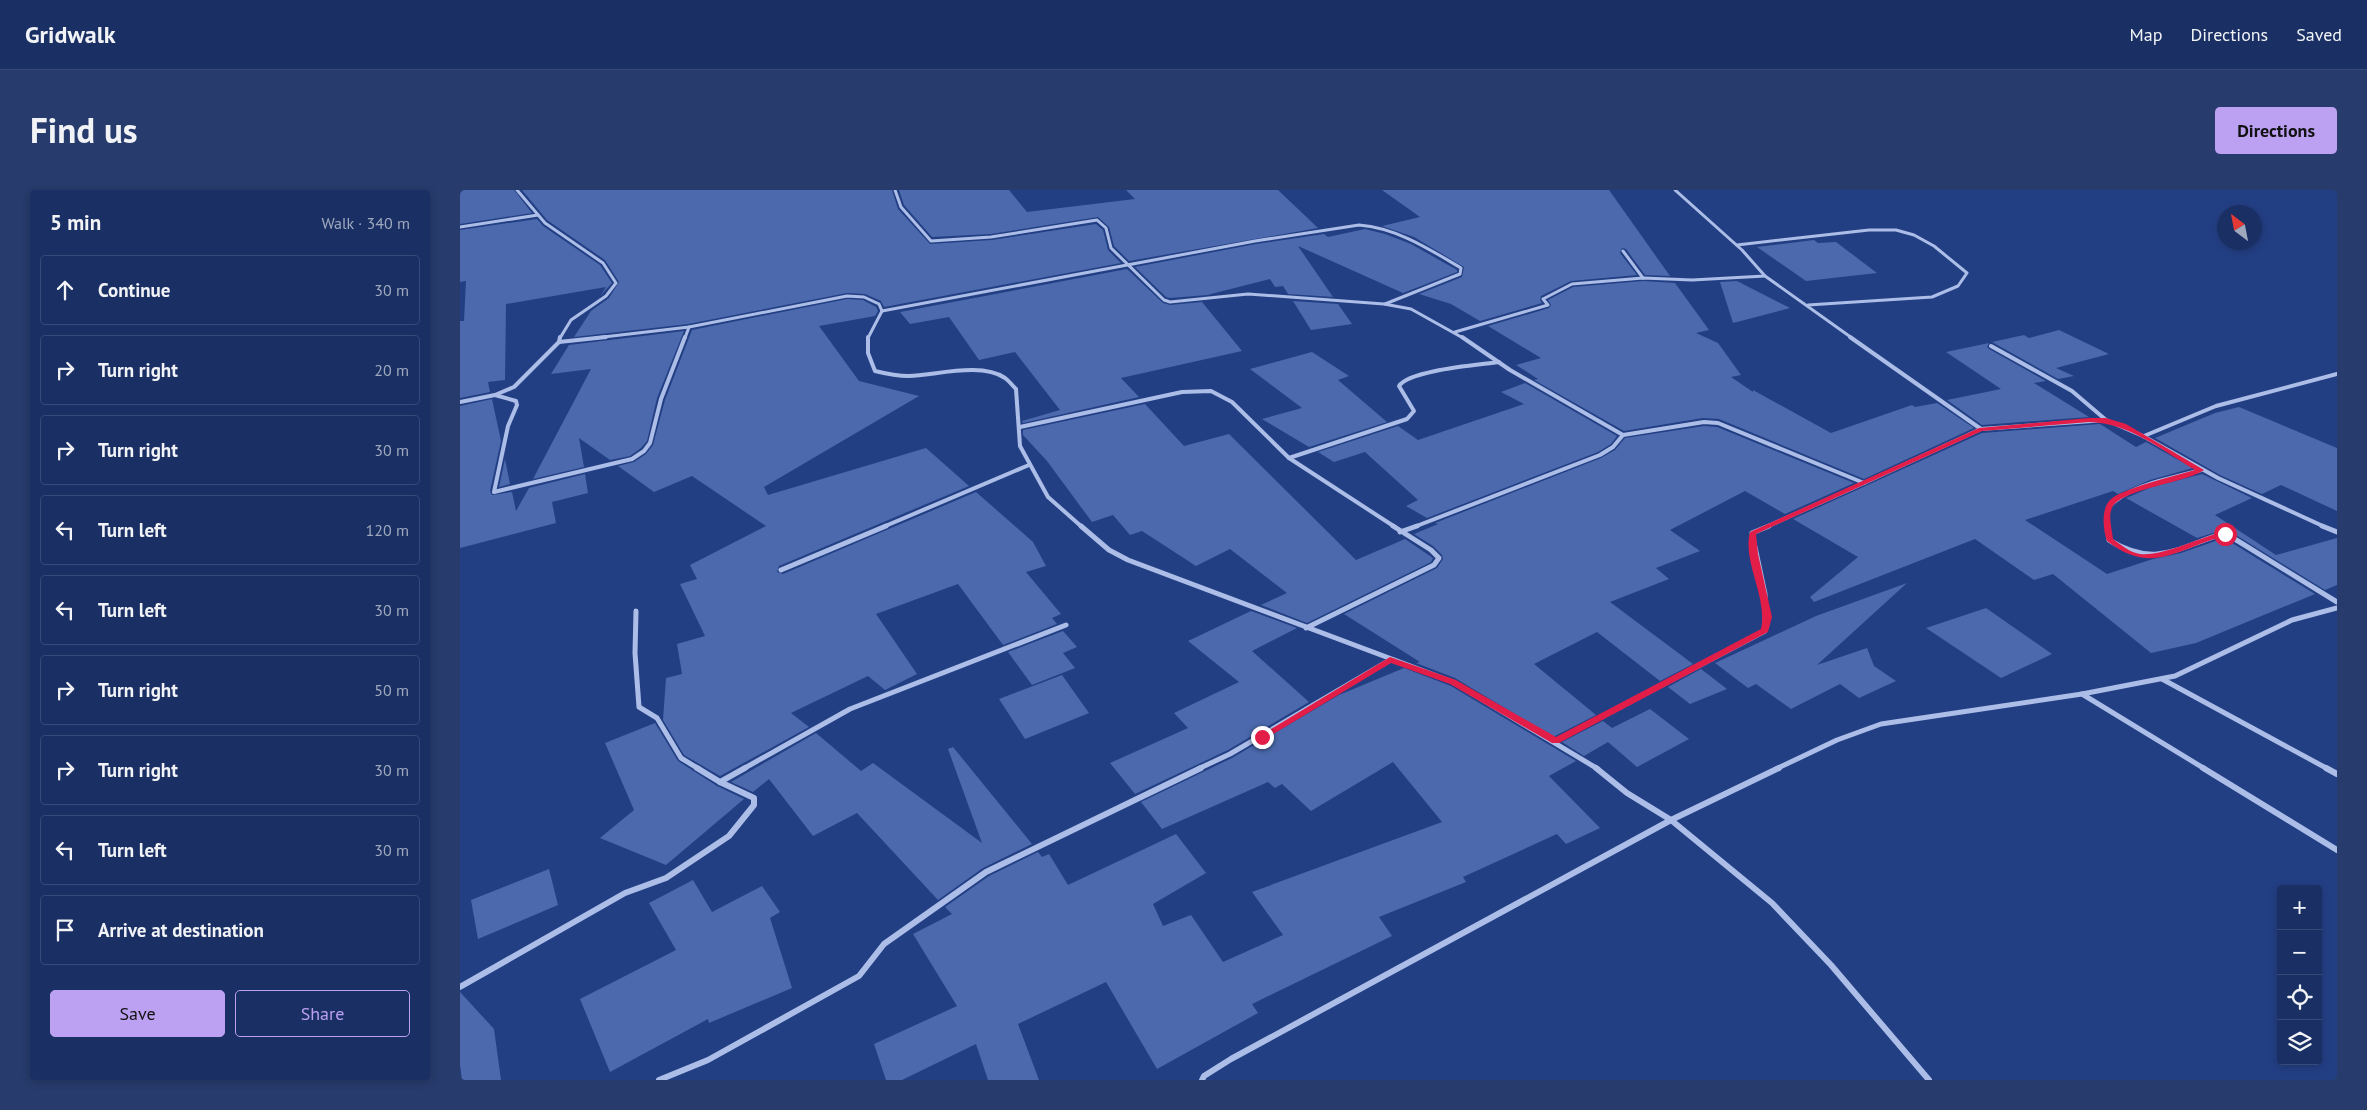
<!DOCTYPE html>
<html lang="en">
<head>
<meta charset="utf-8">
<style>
  body { margin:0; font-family:"PT Sans",sans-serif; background:#273b6c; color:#f1f3f6 }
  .controls { position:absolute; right:15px; bottom:15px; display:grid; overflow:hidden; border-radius:5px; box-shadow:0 2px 8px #0003 }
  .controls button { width:45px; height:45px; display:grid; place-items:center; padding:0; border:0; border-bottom:1px solid #384a78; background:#1a2f63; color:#f1f3f6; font:25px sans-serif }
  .compass { position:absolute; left:1757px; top:15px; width:45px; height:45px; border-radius:50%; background:#1a2f63; box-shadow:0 2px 8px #0003; rotate:328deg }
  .stop { position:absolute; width:15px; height:15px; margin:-11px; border:4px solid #e11d48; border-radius:50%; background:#fff }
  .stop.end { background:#e11d48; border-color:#fff; box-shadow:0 1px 5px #0008 }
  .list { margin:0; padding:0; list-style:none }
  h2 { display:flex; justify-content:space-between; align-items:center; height:65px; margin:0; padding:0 20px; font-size:21px }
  h2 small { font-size:16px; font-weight:400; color:#9fa9be }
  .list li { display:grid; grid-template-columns:32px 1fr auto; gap:15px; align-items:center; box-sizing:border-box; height:70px; margin:0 10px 10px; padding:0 10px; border:1px solid #384a78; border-radius:5px }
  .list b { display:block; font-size:19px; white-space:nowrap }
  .list em { font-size:16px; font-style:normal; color:#9fa9be }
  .actions { display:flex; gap:10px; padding:15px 20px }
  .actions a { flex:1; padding:11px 0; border:1px solid #bca0f2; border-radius:5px; text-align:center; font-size:18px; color:#bca0f2 }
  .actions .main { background:#bca0f2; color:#111 }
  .icon { flex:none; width:28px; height:28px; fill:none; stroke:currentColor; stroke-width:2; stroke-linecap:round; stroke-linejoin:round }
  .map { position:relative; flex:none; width:1877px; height:890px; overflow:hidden; border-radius:5px }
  header { display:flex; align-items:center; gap:30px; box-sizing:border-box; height:70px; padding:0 25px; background:#1a2f63; border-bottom:1px solid #384a78 }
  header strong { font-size:24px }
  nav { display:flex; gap:28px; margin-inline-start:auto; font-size:18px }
  .intro { display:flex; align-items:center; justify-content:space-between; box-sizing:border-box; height:120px; padding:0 30px }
  h1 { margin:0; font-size:35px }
  .button { padding:12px 22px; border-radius:5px; background:#bca0f2; color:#111; font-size:18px; font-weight:700 }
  main { display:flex; gap:30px; padding:0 30px }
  aside { flex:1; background:#1a2f63; border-radius:5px; box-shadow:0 2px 8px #0003 }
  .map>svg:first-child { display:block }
</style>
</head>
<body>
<header>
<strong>Gridwalk</strong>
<nav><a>Map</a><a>Directions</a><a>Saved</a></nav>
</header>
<div class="intro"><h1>Find us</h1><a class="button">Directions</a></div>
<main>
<aside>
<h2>5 min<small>Walk · 340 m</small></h2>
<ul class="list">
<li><svg class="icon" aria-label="ahead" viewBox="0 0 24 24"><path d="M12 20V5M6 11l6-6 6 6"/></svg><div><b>Continue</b></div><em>30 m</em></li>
<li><svg class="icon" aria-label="right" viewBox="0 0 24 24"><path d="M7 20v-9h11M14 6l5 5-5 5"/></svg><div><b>Turn right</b></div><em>20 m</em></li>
<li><svg class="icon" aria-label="right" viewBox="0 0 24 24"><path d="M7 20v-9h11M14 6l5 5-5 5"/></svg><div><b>Turn right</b></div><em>30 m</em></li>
<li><svg class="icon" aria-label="left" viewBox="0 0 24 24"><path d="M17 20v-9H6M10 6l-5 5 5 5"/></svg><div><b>Turn left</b></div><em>120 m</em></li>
<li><svg class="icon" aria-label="left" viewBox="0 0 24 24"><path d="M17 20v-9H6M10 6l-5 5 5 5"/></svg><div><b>Turn left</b></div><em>30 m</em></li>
<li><svg class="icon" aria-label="right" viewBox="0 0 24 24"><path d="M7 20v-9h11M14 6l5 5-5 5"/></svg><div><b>Turn right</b></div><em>50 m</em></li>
<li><svg class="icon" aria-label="right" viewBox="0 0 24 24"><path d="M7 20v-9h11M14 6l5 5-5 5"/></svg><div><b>Turn right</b></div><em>30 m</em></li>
<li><svg class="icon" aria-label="left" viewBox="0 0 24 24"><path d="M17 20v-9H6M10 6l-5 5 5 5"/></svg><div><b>Turn left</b></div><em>30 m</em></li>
<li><svg class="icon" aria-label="arrive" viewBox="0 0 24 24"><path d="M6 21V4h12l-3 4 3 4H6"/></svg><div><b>Arrive at destination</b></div></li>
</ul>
<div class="actions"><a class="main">Save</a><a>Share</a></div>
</aside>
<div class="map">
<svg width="1877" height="890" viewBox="0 0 1877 890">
  <rect width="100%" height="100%" fill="#233f84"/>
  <g fill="#4b69ac">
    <path d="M0 0H54L72 23 0 34Z"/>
    <path d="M62 0H432L438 19 470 54 532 50 636 34 643 40 648 60 661 73 424 117 421 111 405 104 387 103 228 134 114 147 131 121 149 108 159 92 145 70 87 30Z"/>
    <path d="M439 0H549L567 22 675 9 666 0H818L858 38 669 71 654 56 649 37 638 27 531 44 472 47 444 15Z"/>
    <path d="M922 0H1149L1210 86 1185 85 1166 59 1162 58 1160 63 1177 85 1111 91 1081 106 1080 110 1082 113 1020 131 991 114 959 104 1002 87 1004 77 954 47 922 36 960 27Z"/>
    <path d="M77 29 83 36 140 75 152 93 140 106 146 97 46 114 45 190 28 192 30 202 0 208V131H4L6 91 0 92V40Z"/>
    <path d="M905 39 925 44 951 54 997 80V82L943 103 838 56 873 107 828 104 823 96 815 97 810 89 747 105 710 108 706 107 675 77 796 54 864 44 868 47Z"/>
    <path d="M1354 50 1358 53 1376 52 1417 83 1346 91 1297 57Z"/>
    <path d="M667 79 703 113 710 115 742 112 782 161 661 188 679 207 563 233 562 231 600 220 555 162 519 170 489 127 450 134 440 122 424 125Z"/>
    <path d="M1183 91 1215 93 1249 140 1236 143 1258 153 1281 185 1271 187 1293 202V200L1371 243 1452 215 1455 217 1477 213 1514 238 1404 289 1259 229 1243 228 1164 241 1074 190 1078 189 1056 175 1081 168 1028 136 1089 118 1091 115 1088 110 1113 97Z"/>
    <path d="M1277 91 1330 118 1273 133 1260 92Z"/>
    <path d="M387 109 403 110 416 117 418 121 415 126 359 136 399 191 459 206 304 297 308 305 466 258 509 296 319 376 317 382 323 384 516 302 573 352 586 376 566 382 601 424 592 428 597 434 543 455 498 394 416 424 457 484 425 500 408 486 331 523 349 537 260 586 224 565 203 530 206 488 222 484 217 454 245 446 220 394 237 389 230 375 306 336 232 286 194 302 158 276 174 272 186 264 193 255 205 210 232 140Z"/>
    <path d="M833 111 878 114 892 134 851 140Z"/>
    <path d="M1599 140 1649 164 1596 178 1614 186 1598 189 1532 152 1564 145 1569 148Z"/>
    <path d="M224 141 197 208 187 251 181 258 170 266 150 270 119 248 124 277 73 289 131 179 91 184 109 155Z"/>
    <path d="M1529 153 1527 157 1529 159 1586 191 1574 193 1629 227 1522 235 1487 210 1541 199 1486 162Z"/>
    <path d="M852 162 889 186 878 190 927 232 849 257 802 229 842 218 790 179Z"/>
    <path d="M1065 193 1157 246 1151 254 1138 262 967 328 946 316 958 310 905 262 874 272 858 262 938 236 958 250 1064 214 1041 202Z"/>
    <path d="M32 209 41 251 30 301 32 305 52 302 56 321 69 298 125 284 128 303 92 312 96 333 0 358V216Z"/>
    <path d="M685 214 724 256 769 244 896 370 945 349 973 368 971 372 847 433 801 415 827 403 770 359 736 376 682 341 670 345 653 325 632 332 587 271 563 245V240Z"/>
    <path d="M1779 217 1877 258V321L1821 295 1802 304 1760 285 1695 248 1755 223Z"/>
    <path d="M1640 234 1676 257 1686 252 1733 278 1690 290 1658 304 1653 301 1565 330 1647 384 1693 369 1721 363 1764 348 1855 404 1736 453 1691 463 1593 384 1574 390 1515 349 1354 412 1350 407 1398 367 1333 329 1522 243Z"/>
    <path d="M1244 236 1257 237 1394 293 1325 324 1285 301 1210 340 1240 361 1196 378 1209 389 1150 412 1233 474 1200 491 1137 442 1074 474 1136 525 1093 547 995 488 956 473 960 472 884 424 977 378 983 369 982 365 973 356 954 344 978 334 975 333 1141 268 1155 260 1165 248Z"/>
    <path d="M45 269 50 294 39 297Z"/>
    <path d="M1742 284 1792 308 1755 325 1816 365 1877 348V395L1865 400 1766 339 1737 348 1666 308 1692 297Z"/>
    <path d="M1447 393 1357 475 1407 458 1414 476 1436 491 1399 508 1380 494 1331 519 1296 494 1288 498 1255 473 1356 426Z"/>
    <path d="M1526 418 1592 464 1541 488 1466 438Z"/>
    <path d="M791 421 837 438 792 461 849 512 768 560 675 604 650 573 728 538 714 523 779 492 728 451Z"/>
    <path d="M603 441 617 457 603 463 615 478 572 495 548 462Z"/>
    <path d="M944 478 991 496 1116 571 1089 586 1140 638 1106 654 1097 644 1003 687 1006 692 919 727 932 746 792 814 798 823 697 879 646 792 558 834 579 890H528L516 854 442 890H426L414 854 497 816 453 744 492 724 485 717 529 686 578 662 582 667 589 664 608 695 716 644 746 683 693 714 703 736 731 725 763 772 823 745 792 702 982 632 933 572 851 621 822 594 815 598 808 592 702 639 681 612 772 568 879 505Z"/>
    <path d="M1241 479 1267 499 1230 514 1208 497Z"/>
    <path d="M602 485 629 523 565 549 539 509Z"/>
    <path d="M1190 519 1229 549 1177 577 1148 552 1124 566 1102 552 1143 531 1152 538Z"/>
    <path d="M195 533 218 571 257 596 284 609 206 675 140 648 174 620 145 553Z"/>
    <path d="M356 543 401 581 413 573 522 653 488 559 493 557 572 654 523 678 478 710 397 623 353 646 309 589 293 602 271 592Z"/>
    <path d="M89 679 98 715 18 749 11 710Z"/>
    <path d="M233 690 252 722 302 696 320 722 310 728 332 798 249 833 248 829 150 882 120 809 216 760 189 713Z"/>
    <path d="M0 802 34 839 41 890H2L0 875Z"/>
  </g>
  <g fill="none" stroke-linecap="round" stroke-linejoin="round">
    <g stroke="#acbee8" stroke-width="3">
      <path d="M57 0 85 33 143 73 156 93 146 106 111 130 100 148"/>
      <path d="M435 0 441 17 471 51 531 47 637 30 646 38 651 58 704 110 710 112 788 104 924 114 951 119 1003 148"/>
      <path d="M1215 0 1282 60 1305 86 1392 148"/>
      <path d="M0 37 78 25"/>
      <path d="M1277 55 1409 40H1436L1454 45 1474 56 1507 83 1498 96 1472 107 1348 115"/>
      <path d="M1163 61 1183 88"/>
      <path d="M422 121 795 51 899 35C937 38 969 59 1001 78L1000 84 925 114"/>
      <path d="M995 142 1088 115 1083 109 1112 94 1183 88 1232 90 1305 86"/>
      <path d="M135 148 229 137 387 106 404 107 419 114 422 121 408 148"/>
      <path d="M225 148 229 137"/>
    </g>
    <g stroke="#acbee8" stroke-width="4">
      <path d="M100 147 99 152 146 147"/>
      <path d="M408 147V163L415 181C427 184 437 186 449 186 476 185 522 172 545 188 549 191 553 196 556 199L560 256 588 307 622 337"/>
      <path d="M1002 147 1050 180 1163 245 1244 232 1258 233 1404 293 1521 239 1646 230 1683 246 1758 288 1865 337"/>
      <path d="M1390 147 1521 239"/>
      <path d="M1531 156 1612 201 1646 230"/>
      <path d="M35 205 56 211 57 215 48 236 34 302 172 269 184 261 190 253 201 209 225 147"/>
      <path d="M0 212 35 205 54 197 99 152"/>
      <path d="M560 237 722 202 751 201 772 212 829 268 935 337"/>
      <path d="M1684 246 1756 216 1877 184"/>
      <path d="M829 268 947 229 954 221 939 196C949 180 1019 175 1039 172"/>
      <path d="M423 337 569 275"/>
      <path d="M954 337 1140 265 1153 257 1163 245"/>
      <path d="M1306 337 1404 293"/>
      <path d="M1648 337V318C1667 295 1713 288 1741 280"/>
    </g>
    <g stroke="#acbee8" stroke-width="5">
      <path d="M621 336 649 360 668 370 993 492 1138 579"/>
      <path d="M1648 336 1649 350C1696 379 1718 357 1765 343L1877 412"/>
      <path d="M1862 336 1877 342"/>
      <path d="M940 342 957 336"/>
      <path d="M321 380 426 336"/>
      <path d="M176 421 175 463 179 517 197 528 221 568 239 579"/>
      <path d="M846 438 974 375 979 368 971 360 933 336"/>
      <path d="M1702 489 1868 579"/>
      <path d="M1622 504 1745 579"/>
      <path d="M1095 551 1305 441V404L1292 343 1309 336"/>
      <path d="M283 579 390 519 606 435"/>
      <path d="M738 579 770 564 930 470"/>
      <path d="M1316 579 1377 550 1421 534 1622 504 1715 486 1832 430 1877 418"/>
    </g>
    <g stroke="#acbee8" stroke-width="6">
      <path d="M1136 578 1167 603 1211 630 1312 713 1371 775 1469 890"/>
      <path d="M1743 578 1877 660"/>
      <path d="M1866 578 1877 584"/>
      <path d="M260 592 285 578"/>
      <path d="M0 797 165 703 206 688 269 646 294 615V608L260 592 237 578"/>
      <path d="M199 890 248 870 399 786 424 754 526 682 741 578"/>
      <path d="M742 890 744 886 771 869 1211 630 1319 578"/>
    </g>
  </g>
  <path fill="#e11d48" d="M1629 228H1646L1666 234 1744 280C1726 293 1660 299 1652 318 1648 326 1652 340 1653 349 1661 355 1669 362 1680 364 1700 367 1742 347 1765 341L1769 344 1768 345C1719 357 1693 387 1647 351 1643 340 1641 319 1650 310 1660 299 1718 285 1735 280 1702 260 1669 233 1629 232L1522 241 1296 344 1298 364 1312 427 1308 442 1099 553H1092L990 494 931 473 805 549 802 550 798 547 930 467 996 490 1096 547 1301 439C1308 407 1282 372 1290 342L1519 238Z"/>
</svg>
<div class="controls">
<button>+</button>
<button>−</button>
<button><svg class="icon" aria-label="locate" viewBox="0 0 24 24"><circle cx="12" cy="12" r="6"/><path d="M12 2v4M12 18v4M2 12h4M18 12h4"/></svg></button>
<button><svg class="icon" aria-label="layers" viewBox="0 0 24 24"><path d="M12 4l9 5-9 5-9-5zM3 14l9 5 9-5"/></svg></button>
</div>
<svg class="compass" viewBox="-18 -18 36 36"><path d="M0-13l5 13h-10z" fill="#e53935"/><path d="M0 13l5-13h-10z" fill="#9fa9be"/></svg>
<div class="stop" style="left:1765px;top:344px"></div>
<div class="stop end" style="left:802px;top:547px"></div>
</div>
</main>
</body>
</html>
